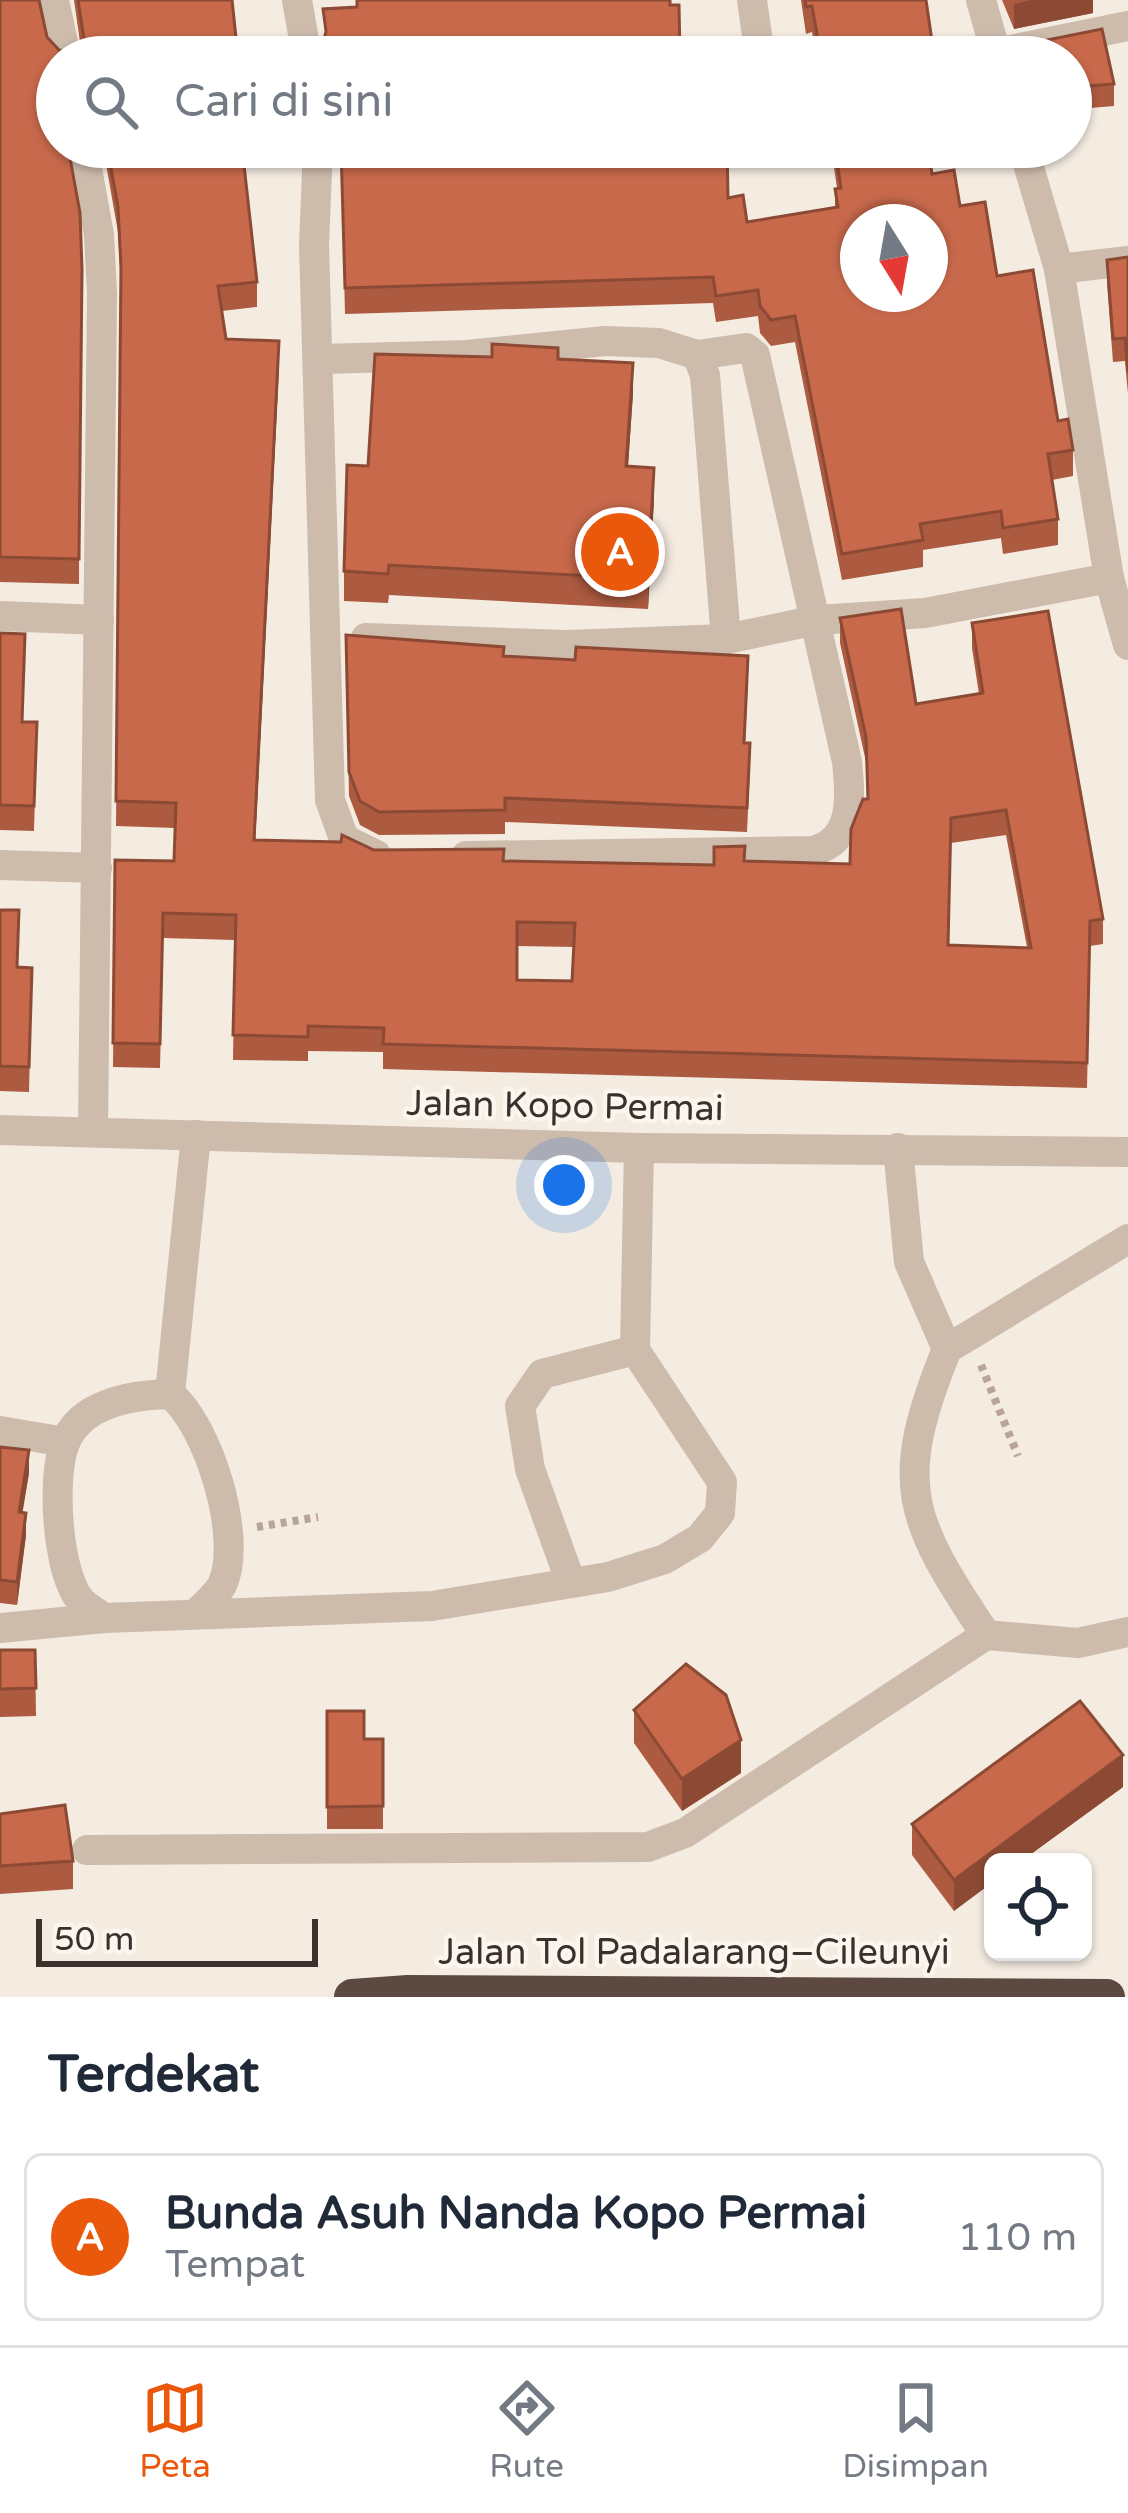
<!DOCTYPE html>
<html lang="id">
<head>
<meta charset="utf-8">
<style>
  body { margin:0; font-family:"Varela Round",sans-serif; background:#f2f2f3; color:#1f2937 }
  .controls { position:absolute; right:36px; bottom:36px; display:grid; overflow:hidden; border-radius:18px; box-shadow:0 3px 9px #0004 }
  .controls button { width:108px; height:108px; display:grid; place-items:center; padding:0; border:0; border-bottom:3px solid #e0e1e3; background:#fff; color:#1f2937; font:60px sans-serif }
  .compass { position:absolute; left:840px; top:204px; width:108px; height:108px; border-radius:50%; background:#fff; box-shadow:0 3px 9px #0004; rotate:169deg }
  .scale { position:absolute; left:36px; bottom:30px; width:282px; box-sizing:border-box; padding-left:12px; border:6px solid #3b302b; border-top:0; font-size:33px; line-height:42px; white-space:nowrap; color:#3b302b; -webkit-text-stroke:9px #fbf5ee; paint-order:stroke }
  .you { position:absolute; left:564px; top:1185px; width:42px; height:42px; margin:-30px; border:9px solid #fff; border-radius:50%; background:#1a73e8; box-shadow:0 0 0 18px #1a73e833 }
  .badge { display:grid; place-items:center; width:78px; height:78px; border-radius:50%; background:#ea580c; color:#fff; font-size:39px; font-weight:700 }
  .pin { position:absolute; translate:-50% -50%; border:6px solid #fff; box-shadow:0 3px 12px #0006 }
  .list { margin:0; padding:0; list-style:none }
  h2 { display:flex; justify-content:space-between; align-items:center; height:156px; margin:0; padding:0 48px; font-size:51px }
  h2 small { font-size:39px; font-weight:400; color:#747a83 }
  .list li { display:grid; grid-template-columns:78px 1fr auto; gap:36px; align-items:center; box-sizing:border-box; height:168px; margin:0 24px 24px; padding:0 24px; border:3px solid #e0e1e3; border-radius:18px }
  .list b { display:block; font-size:45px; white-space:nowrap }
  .list p { margin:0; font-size:39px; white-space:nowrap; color:#747a83 }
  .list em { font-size:39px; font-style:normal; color:#747a83 }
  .icon { flex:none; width:66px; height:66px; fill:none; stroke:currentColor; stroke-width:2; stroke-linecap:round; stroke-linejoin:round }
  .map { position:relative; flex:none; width:1128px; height:1997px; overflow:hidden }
  .search { position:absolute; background:#fff; box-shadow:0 3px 9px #0004; left:36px; right:36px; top:36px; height:132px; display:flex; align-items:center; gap:30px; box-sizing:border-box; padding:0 42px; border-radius:66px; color:#747a83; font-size:45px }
  .sheet { height:348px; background:#fff }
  nav { display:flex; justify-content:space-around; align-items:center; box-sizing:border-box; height:168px; border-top:3px solid #e0e1e3; background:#fff; font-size:33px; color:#747a83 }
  nav a { display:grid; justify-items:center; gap:6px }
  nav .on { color:#ea580c }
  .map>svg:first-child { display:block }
</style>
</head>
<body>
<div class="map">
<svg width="1128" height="1997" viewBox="0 0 1128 1997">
  <rect width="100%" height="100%" fill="#f4ebe1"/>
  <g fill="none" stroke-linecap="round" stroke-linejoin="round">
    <g stroke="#b9a596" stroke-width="8" stroke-dasharray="6 6" stroke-linecap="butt">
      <path d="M981 1365 1018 1456"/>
      <path d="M257 1527 318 1517"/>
    </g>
    <g stroke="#cdbbac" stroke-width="30">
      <path d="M54 0 66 57"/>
      <path d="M297 0 307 57"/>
      <path d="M752 0 760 57"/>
      <path d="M981 0 997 57"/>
      <path d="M996 53 1128 26"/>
      <path d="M83 147 99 235 102 293 93 1131"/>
      <path d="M318 147 314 245 330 800 344 839 376 855"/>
      <path d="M1023 147 1059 269 1109 578 1128 645"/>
      <path d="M1059 269 1128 261"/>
      <path d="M697 355 705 375 726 639"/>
      <path d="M321 359 467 355 605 341 659 343 697 355 746 348 755 355 847 762C851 797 854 841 813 851L466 856"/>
      <path d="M0 616 99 620"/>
      <path d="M366 638 567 645 726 639 817 620 925 613 1109 578"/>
      <path d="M0 865 97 868"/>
      <path d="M0 1130 639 1148 1128 1152"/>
      <path d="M898 1148 909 1262 947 1349 1128 1239"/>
      <path d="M170 1394 196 1135"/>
      <path d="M0 1431 65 1442"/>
      <path d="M571 1583 530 1469 520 1406 542 1374 635 1350"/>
      <path d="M104 1618C97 1613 87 1607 81 1601 57 1574 51 1477 65 1443 81 1402 133 1395 170 1394 208 1424 244 1539 222 1585 217 1595 204 1605 197 1613"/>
      <path d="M0 1628 104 1618 432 1606 608 1577 665 1559 700 1538 720 1513 722 1482 635 1350 639 1148"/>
      <path d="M986 1635 1078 1643 1128 1632"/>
      <path d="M87 1850 648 1847 685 1833 986 1635C908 1518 892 1484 947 1349"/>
    </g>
    <path stroke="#5c4a42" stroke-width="36" d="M352 1997 408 1993 1107 1997"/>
  </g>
  <g fill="#ac5a40" fill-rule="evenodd">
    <path d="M0 0 47 37 59 50 69 52 80 42 74 0H232L57 57V147L80 213 79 584 0 582Z"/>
    <path d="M801 0H926L934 55 945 57H816L812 32 806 34Z"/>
    <path d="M1002 0H1093V13L1014 29Z"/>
    <path d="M1071 57 1114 84V106L1078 109V134H1071Z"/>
    <path d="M103 147H242L257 282V307L222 311 226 339 279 366 255 841 504 861 714 865 745 861 850 864 867 799 866 762 840 643V618L916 704 979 694 972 648V623L1103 919V944L1090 946 1087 1088 383 1069V1052L308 1051V1061L233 1060 235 940 163 938 160 1068 113 1067 115 860 174 861 175 828 116 826 121 288 118 232ZM1006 835 1027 947 949 945 951 843ZM517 946 574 947 572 981 517 980Z"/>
    <path d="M341 147 728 198 747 222 835 208V189L837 188 831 147H928L932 174 960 206 997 276 1058 421 1073 450V476L1052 480 1058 519V545L1003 554 1001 538 923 550V567L842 580 795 342 771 346 760 333 758 316 716 322 713 303 345 314Z"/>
    <path d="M1128 257V394L1125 361 1113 362 1107 283V260Z"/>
    <path d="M558 359 633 393 628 466 654 498 648 609 389 595 388 603 344 601V571L368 466Z"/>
    <path d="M0 633 23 722H37L34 831 0 830Z"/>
    <path d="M346 635 503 656 748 680 745 743 750 767 747 832 505 822V834L379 835 360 825 349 796Z"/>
    <path d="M0 910 18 967 32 968 29 1092 0 1091Z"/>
    <path d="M0 1447 29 1473 22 1512 26 1535 17 1605 0 1603Z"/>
    <path d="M0 1650H35L36 1716 0 1717Z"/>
    <path d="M634 1710 741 1773 682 1811 634 1743Z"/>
    <path d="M327 1711 364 1739H383V1829H327Z"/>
    <path d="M1123 1787 1020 1862H993L954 1911 912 1855V1824Z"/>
    <path d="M0 1814 73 1861V1889L0 1894Z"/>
  </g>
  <g fill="#8c4a34">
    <path d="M1031 0H1093V13L1014 29V4Z"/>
    <path d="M279 341V366L254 865V840Z"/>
    <path d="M633 363V393L626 496V466Z"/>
    <path d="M654 468V498L648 609V579Z"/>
    <path d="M29 1450V1473L19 1534V1512Z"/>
    <path d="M26 1513V1535L17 1605V1582Z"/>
    <path d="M741 1740V1773L682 1811V1779Z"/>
    <path d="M1123 1755V1787L1020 1862H993V1882L954 1911V1880Z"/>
  </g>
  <g fill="#c8694b" stroke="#8c4a34" stroke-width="3" fill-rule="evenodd">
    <path d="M0 0H39L47 37 59 50 69 52 84 39 78 0H232L238 57H57V147H68L80 213 82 269 79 559 0 557Z"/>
    <path d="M357 0H670V5H679L680 57H320L326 31 323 9 357 7Z"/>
    <path d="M805 0H926L934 55 944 53 945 57H821L812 6 806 7Z"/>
    <path d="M1102 29 1114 84 1076 87 1078 111 1071 112V57H1018L1017 46Z"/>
    <path d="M107 147H242L257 282 218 286 226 339 279 341 254 840 341 842 342 835 374 850 504 849 503 861 714 865V847L745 846 744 861 850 864 851 829 863 799H868L866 737 840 618 901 609 916 704 983 693 972 623 1048 611 1103 919 1090 921 1087 1063 383 1044 384 1028 308 1026V1037L233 1035 236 915 163 913 160 1044 113 1043 115 860 174 861 176 803 116 801 121 267 118 207ZM1006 810 1031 948 948 945 951 818ZM517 922 575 923 572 981 517 980Z"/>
    <path d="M341 147H727L728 198 743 195 747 222 838 207 835 189 841 188 835 147H928L932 174 954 170 960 206 985 202 997 276 1033 270 1058 421 1068 419 1073 450 1048 454 1058 519 1003 528 1001 511 920 524 923 540 842 554 795 316 771 320 760 306 758 290 716 296 713 277 345 288ZM858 222H930V294H858Z"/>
    <path d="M1128 257V372L1125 338 1113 339 1107 260Z"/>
    <path d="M492 344 558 348V359L633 363 626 466 654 468 648 579 389 565 388 574 344 571 347 465 368 466 375 354 492 357Z"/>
    <path d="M0 633 25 634 22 722H37L34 806 0 805Z"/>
    <path d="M346 635 504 647 503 656 575 660 576 647 748 656 744 743H750L747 808 505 798V810L379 812 360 801 349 772Z"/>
    <path d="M0 910H19L17 967 32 968 29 1067 0 1066Z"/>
    <path d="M0 1447 29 1450 19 1512 26 1513 17 1582 0 1580Z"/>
    <path d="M0 1650H35L36 1688 0 1689Z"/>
    <path d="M686 1664 726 1695 741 1740 682 1779 634 1710Z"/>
    <path d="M1080 1701 1123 1755 954 1880 912 1824Z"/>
    <path d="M327 1711H364V1739H383V1806L327 1807Z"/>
    <path d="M65 1805 73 1861 0 1866V1814Z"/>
  </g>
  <g text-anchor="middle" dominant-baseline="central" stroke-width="9" stroke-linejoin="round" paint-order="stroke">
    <g font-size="36" fill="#3b302b" stroke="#fbf5ee">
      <text transform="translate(565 1106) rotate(1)">Jalan Kopo Permai</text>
      <text x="694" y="1952">Jalan Tol Padalarang–Cileunyi</text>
    </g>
  </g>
</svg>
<div class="controls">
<button><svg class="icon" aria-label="locate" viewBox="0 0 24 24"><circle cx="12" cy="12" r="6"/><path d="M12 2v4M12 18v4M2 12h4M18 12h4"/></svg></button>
</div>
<svg class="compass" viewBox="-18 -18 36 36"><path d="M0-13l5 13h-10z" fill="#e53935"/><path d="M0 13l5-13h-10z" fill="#747a83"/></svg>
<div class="scale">50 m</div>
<div class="you"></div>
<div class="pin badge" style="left:620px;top:552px">A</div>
<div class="search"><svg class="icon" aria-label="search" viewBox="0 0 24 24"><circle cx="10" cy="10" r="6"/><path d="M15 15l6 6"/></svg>Cari di sini</div>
</div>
<section class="sheet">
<h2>Terdekat<small></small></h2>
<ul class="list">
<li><span class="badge">A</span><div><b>Bunda Asuh Nanda Kopo Permai</b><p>Tempat</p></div><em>110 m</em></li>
</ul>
</section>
<nav>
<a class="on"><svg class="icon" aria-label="map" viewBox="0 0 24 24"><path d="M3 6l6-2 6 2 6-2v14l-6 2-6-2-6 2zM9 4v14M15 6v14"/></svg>Peta</a>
<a><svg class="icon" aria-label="directions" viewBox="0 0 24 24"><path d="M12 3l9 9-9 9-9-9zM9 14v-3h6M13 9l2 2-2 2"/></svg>Rute</a>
<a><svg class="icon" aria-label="saved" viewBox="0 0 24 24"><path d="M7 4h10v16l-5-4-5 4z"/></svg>Disimpan</a>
</nav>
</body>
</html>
